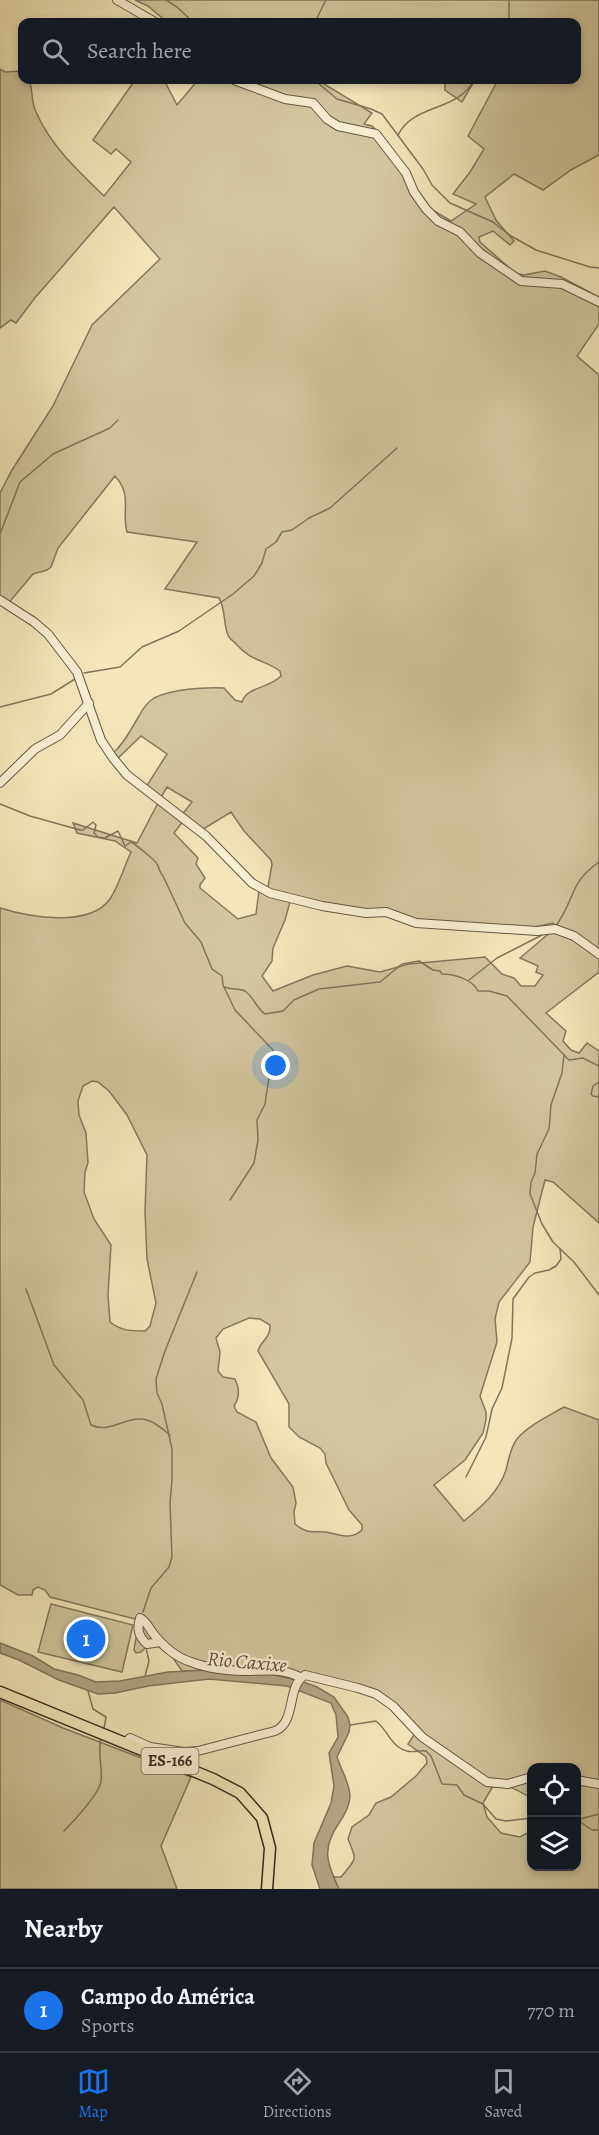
<!DOCTYPE html>
<html lang="en">
<head>
<meta charset="utf-8">
<style>
  body { margin:0; font-family:Alegreya,serif; background:#20242c; color:#f1f3f6 }
  .controls { position:absolute; right:18px; bottom:18px; display:grid; overflow:hidden; border-radius:12px; box-shadow:0 3px 9px #0003 }
  .controls button { width:54px; height:54px; display:grid; place-items:center; padding:0; border:0; border-bottom:2px solid #363941; background:#171b24; color:#f1f3f6; font:30px sans-serif }
  .you { position:absolute; left:276px; top:1066px; width:21px; height:21px; margin:-15px; border:4px solid #fff; border-radius:50%; background:#1a73e8; box-shadow:0 0 0 9px #1a73e833 }
  .badge { display:grid; place-items:center; width:39px; height:39px; border-radius:50%; background:#1a73e8; color:#fff; font-size:20px; font-weight:700 }
  .pin { position:absolute; translate:-50% -50%; border:3px solid #fff; box-shadow:0 2px 6px #0006 }
  .list { margin:0; padding:0; list-style:none }
  h2 { display:flex; justify-content:space-between; align-items:center; height:78px; margin:0; padding:0 24px; font-size:26px }
  h2 small { font-size:20px; font-weight:400; color:#9ea1a6 }
  .list li { display:grid; grid-template-columns:39px 1fr auto; gap:18px; align-items:center; box-sizing:border-box; height:84px; padding:0 24px; border-top:2px solid #363941 }
  .list b { display:block; font-size:22px; white-space:nowrap }
  .list p { margin:0; font-size:20px; white-space:nowrap; color:#9ea1a6 }
  .list em { font-size:20px; font-style:normal; color:#9ea1a6 }
  .icon { flex:none; width:33px; height:33px; fill:none; stroke:currentColor; stroke-width:2; stroke-linecap:round; stroke-linejoin:round }
  .map { position:relative; flex:none; width:599px; height:1889px; overflow:hidden }
  .search { position:absolute; background:#171b24; box-shadow:0 3px 9px #0003; left:18px; right:18px; top:18px; height:66px; display:flex; align-items:center; gap:15px; box-sizing:border-box; padding:0 21px; border-radius:12px; color:#9ea1a6; font-size:22px }
  .sheet { height:162px; background:#171b24 }
  nav { display:flex; justify-content:space-around; align-items:center; box-sizing:border-box; height:84px; border-top:2px solid #363941; background:#171b24; font-size:16px; color:#9ea1a6 }
  nav a { display:grid; justify-items:center; gap:3px }
  nav .on { color:#1a73e8 }
  .map>svg:first-child { display:block }
</style>
</head>
<body>
<div class="map">
<svg width="599" height="1889" viewBox="0 0 599 1889">
  <rect width="100%" height="100%" fill="#f2e6ba"/>
  <filter id="stains"><feTurbulence type="fractalNoise" baseFrequency=".00333" numOctaves="4"/><feColorMatrix values="0 0 0 0 .2 0 0 0 0 .09 0 0 0 0 .02 0 0 0 .5 -.17"/></filter>
  <radialGradient id="worn" r=".72"><stop offset=".6" stop-color="#630" stop-opacity="0"/><stop offset="1" stop-color="#630" stop-opacity=".3"/></radialGradient>
  <g fill="#d2c69f" stroke="#84785e" stroke-width="1.5" fill-rule="evenodd">
    <path d="M135 0H599V155L571 170 543 190 514 174 485 197 496 220 514 241 510 245 493 231 479 237 480 242 515 273 524 275 545 271 561 277 599 297V324L577 356 599 375V972L546 1013 566 1031 563 1041 571 1050 579 1053 587 1043 599 1051V1223L553 1182 545 1180 533 1227 530 1262 499 1302 495 1319 497 1342 480 1396 486 1412V1420L483 1433 465 1460 434 1485 464 1521C481 1507 499 1492 506 1470 509 1459 510 1448 517 1439 529 1425 549 1416 564 1407L599 1420V1889H339L333 1877H341C356 1858 358 1862 348 1839L352 1827 369 1815 376 1803 391 1797 416 1776 427 1763 426 1757 408 1744 416 1732 376 1695 312 1675 297 1680 269 1674 211 1670 182 1671 173 1658 155 1644 148 1645 141 1652 136 1653 134 1650 139 1620 50 1597 45 1590 38 1587 33 1590 32 1595H18L0 1585V908C29 917 89 928 110 899 119 885 124 867 131 852L115 841 77 833 73 823 137 843 159 801 181 816 192 802 167 787 160 799 146 787 167 754 141 736 116 760 112 754C124 744 131 729 139 716 142 710 148 702 154 698 172 689 204 687 224 688L235 700 242 702C246 687 270 688 281 676L280 671C265 660 251 661 237 645 234 641 229 639 228 635 223 623 226 610 219 598L165 589 197 542 127 532C121 510 133 496 115 476L58 548 51 567 47 570 33 574 7 605 0 599V493L12 470 53 406 92 325 160 259 114 207 34 299 16 323 11 320 0 328V69L5 72 21 71 22 80H29C33 90 31 102 36 112 51 146 77 170 104 196L131 162 116 149 111 154 93 140 135 80H164L177 105 198 80H320L324 84 372 113 364 124 372 126 382 136 408 178 431 209 451 221 476 204 453 194 470 172 484 149 468 136 498 80H576V22H167L148 6ZM231 812 244 831 271 860 272 864 268 887 259 891 256 914 238 919 200 888V885L205 878 196 864 198 858 174 833 184 820 200 831ZM291 898 407 919 529 928 553 923 555 925 554 929 520 958 538 966 536 972 543 975 535 986H521L514 978 502 974 485 957 409 964 380 972 347 966 313 975 273 991 262 976 272 961 273 948 285 920ZM92 1081 98 1082 109 1091 127 1115 147 1155 145 1211 147 1259 156 1303 150 1326 145 1331C131 1331 121 1331 110 1322L108 1295 111 1245 94 1219 84 1192 85 1172 88 1163 86 1133 79 1115 78 1101 83 1086ZM249 1318 260 1319 270 1325C271 1338 261 1340 258 1351L289 1404V1427L299 1437 320 1448 325 1454 326 1463 349 1510 362 1525V1530C350 1541 339 1534 326 1532 311 1531 307 1534 295 1524L294 1512 296 1503 293 1487 271 1458 256 1422 237 1412 234 1406C240 1397 240 1389 235 1379L223 1377 218 1371 220 1352 216 1338 223 1329ZM532 1768H576V1866H532L531 1831 520 1837 501 1833 487 1817 483 1803 493 1786C506 1782 520 1792 531 1798Z"/>
    <path d="M445 80H475L462 102 445 90Z"/>
    <path d="M51 1604 133 1625 122 1672 38 1652Z"/>
    <path d="M0 1700 63 1728 191 1777 161 1846 177 1889H0Z"/>
  </g>
  <path fill="#b2a685" stroke="#81745c" stroke-width="1.5" d="M0 1643 33 1656 54 1669 78 1675 96 1682 120 1681 168 1672 211 1670 269 1674 301 1681 317 1687 334 1697 348 1717 350 1725 349 1732 337 1757C341 1770 350 1783 350 1797 349 1807 344 1816 339 1823 321 1849 327 1863 339 1889H320L312 1865 314 1843 331 1803 334 1786 329 1753 338 1737 336 1715 331 1703 287 1686 209 1679 148 1686 115 1693 98 1694 59 1680 19 1660 0 1653Z"/>
  <g fill="none" stroke-linecap="round" stroke-linejoin="round">
    <g stroke="#81745c" stroke-width="1.5">
      <path d="M166 0 177 7 193 22"/>
      <path d="M509 0V22"/>
      <path d="M315 22 326 0"/>
      <path d="M296 80 318 83 337 99 371 109 382 114 423 169 432 185 450 203 493 222 511 236 536 250 590 267 599 268"/>
      <path d="M398 135C414 103 458 112 474 80"/>
      <path d="M0 534 20 482 53 454 110 428 118 420"/>
      <path d="M84 673 120 667 142 647 179 631 233 594 254 576 262 563 266 549 276 542 282 532 292 530 309 518 330 508 397 448"/>
      <path d="M0 707 51 694 75 679"/>
      <path d="M0 804 30 816 80 830H83L93 822 96 825 94 833 98 837 105 838 118 831 125 846 131 842C135 844 155 860 157 864 160 869 159 872 163 876L185 923 201 942 212 969 222 976 223 985 235 1010 273 1050 265 1104 257 1120 258 1140 254 1163 230 1200"/>
      <path d="M555 927C575 901 569 882 599 862"/>
      <path d="M469 980 497 958 544 934"/>
      <path d="M225 987C231 990 238 988 245 991 254 997 256 1008 265 1014L283 1011 294 1000 319 989 380 982 402 964 419 961 433 970 440 971 442 974C455 974 473 980 478 991H489L507 996 569 1060 583 1058 599 1066"/>
      <path d="M564 1055 562 1073 551 1105 549 1129 537 1154 535 1173 531 1182 530 1194 542 1224 553 1242 574 1262 599 1295"/>
      <path d="M599 1082 593 1086 591 1094 593 1096 599 1097"/>
      <path d="M26 1289 54 1365 83 1400 91 1425C111 1435 130 1412 150 1421 157 1424 164 1430 170 1435"/>
      <path d="M466 1477 486 1437 492 1409 502 1388 512 1338 513 1299 529 1277 535 1273 549 1270 556 1266 561 1259 560 1249"/>
      <path d="M143 1612 151 1588 169 1567 172 1557 170 1503 172 1480V1449L162 1404 157 1393 156 1379 165 1351 197 1272"/>
      <path d="M145 1676 149 1661 146 1648"/>
      <path d="M88 1691 93 1709 106 1717 104 1728"/>
      <path d="M350 1725 376 1721C387 1729 390 1746 407 1751 413 1753 420 1750 426 1751L431 1756 442 1784 457 1785 464 1795 483 1804 496 1819 506 1821 532 1818"/>
      <path d="M576 1819 592 1830H599"/>
      <path d="M580 1819 599 1814"/>
      <path d="M64 1831C73 1822 100 1793 101 1781 103 1767 97 1753 101 1738"/>
    </g>
    <g stroke="#665845" stroke-width="10">
      <g id="minor">
        <path d="M117 0 155 22"/>
        <path d="M234 80 285 99 313 103 327 119 338 126 376 134 406 173 414 192 426 209 438 221 460 232 480 253 521 281 562 284 599 302"/>
        <path d="M0 600 34 622 48 634 77 672 101 740 113 758 127 775 206 836 252 883 270 893 322 906 366 913 386 912 416 923 537 931 555 929 574 936 599 954"/>
        <path d="M0 783 35 749 60 735 89 703"/>
        <path d="M160 1642 147 1644C138 1636 137 1629 140 1618 146 1621 148 1626 152 1632 162 1645 175 1657 191 1662 209 1669 232 1671 251 1671 269 1670 284 1669 300 1677"/>
        <path d="M125 1743 130 1738 150 1747 184 1752 198 1751 275 1731C297 1722 286 1686 305 1675L358 1688 376 1694 393 1706 422 1737 487 1782 508 1784 532 1777"/>
        <path d="M576 1780 599 1784"/>
      </g>
    </g>
    <g stroke="#37291e" stroke-width="13">
      <path id="major" d="M0 1692 213 1779 240 1793 262 1818 270 1848 267 1889"/>
    </g>
    <use href="#minor" stroke="#f7efd2" stroke-width="8"/>
    <use href="#major" stroke="#f2e6ba" stroke-width="10"/>
  </g>
  <g text-anchor="middle" dominant-baseline="central" stroke-width="4.5" stroke-linejoin="round" paint-order="stroke">
    <rect fill="#f7efd2" stroke="#716454" stroke-width="1.5" x="141.5" y="1748" width="57" height="26" rx="4.5"/>
    <g font-size="16" font-weight="bold" fill="#37291e">
      <text x="170" y="1761">ES-166</text>
    </g>
    <g font-size="20" font-style="italic" fill="#5c4e3d" stroke="#f7efd2">
      <text transform="translate(247 1662) rotate(5)">Rio Caxixe</text>
    </g>
  </g>
  <rect width="100%" height="100%" filter="url(#stains)"/>
  <rect width="100%" height="100%" fill="url(#worn)"/>
</svg>
<div class="controls">
<button><svg class="icon" aria-label="locate" viewBox="0 0 24 24"><circle cx="12" cy="12" r="6"/><path d="M12 2v4M12 18v4M2 12h4M18 12h4"/></svg></button>
<button><svg class="icon" aria-label="layers" viewBox="0 0 24 24"><path d="M12 4l9 5-9 5-9-5zM3 14l9 5 9-5"/></svg></button>
</div>
<div class="you"></div>
<div class="pin badge" style="left:86px;top:1639px">1</div>
<div class="search"><svg class="icon" aria-label="search" viewBox="0 0 24 24"><circle cx="10" cy="10" r="6"/><path d="M15 15l6 6"/></svg>Search here</div>
</div>
<section class="sheet">
<h2>Nearby<small></small></h2>
<ul class="list">
<li><span class="badge">1</span><div><b>Campo do América</b><p>Sports</p></div><em>770 m</em></li>
</ul>
</section>
<nav>
<a class="on"><svg class="icon" aria-label="map" viewBox="0 0 24 24"><path d="M3 6l6-2 6 2 6-2v14l-6 2-6-2-6 2zM9 4v14M15 6v14"/></svg>Map</a>
<a><svg class="icon" aria-label="directions" viewBox="0 0 24 24"><path d="M12 3l9 9-9 9-9-9zM9 14v-3h6M13 9l2 2-2 2"/></svg>Directions</a>
<a><svg class="icon" aria-label="saved" viewBox="0 0 24 24"><path d="M7 4h10v16l-5-4-5 4z"/></svg>Saved</a>
</nav>
</body>
</html>
